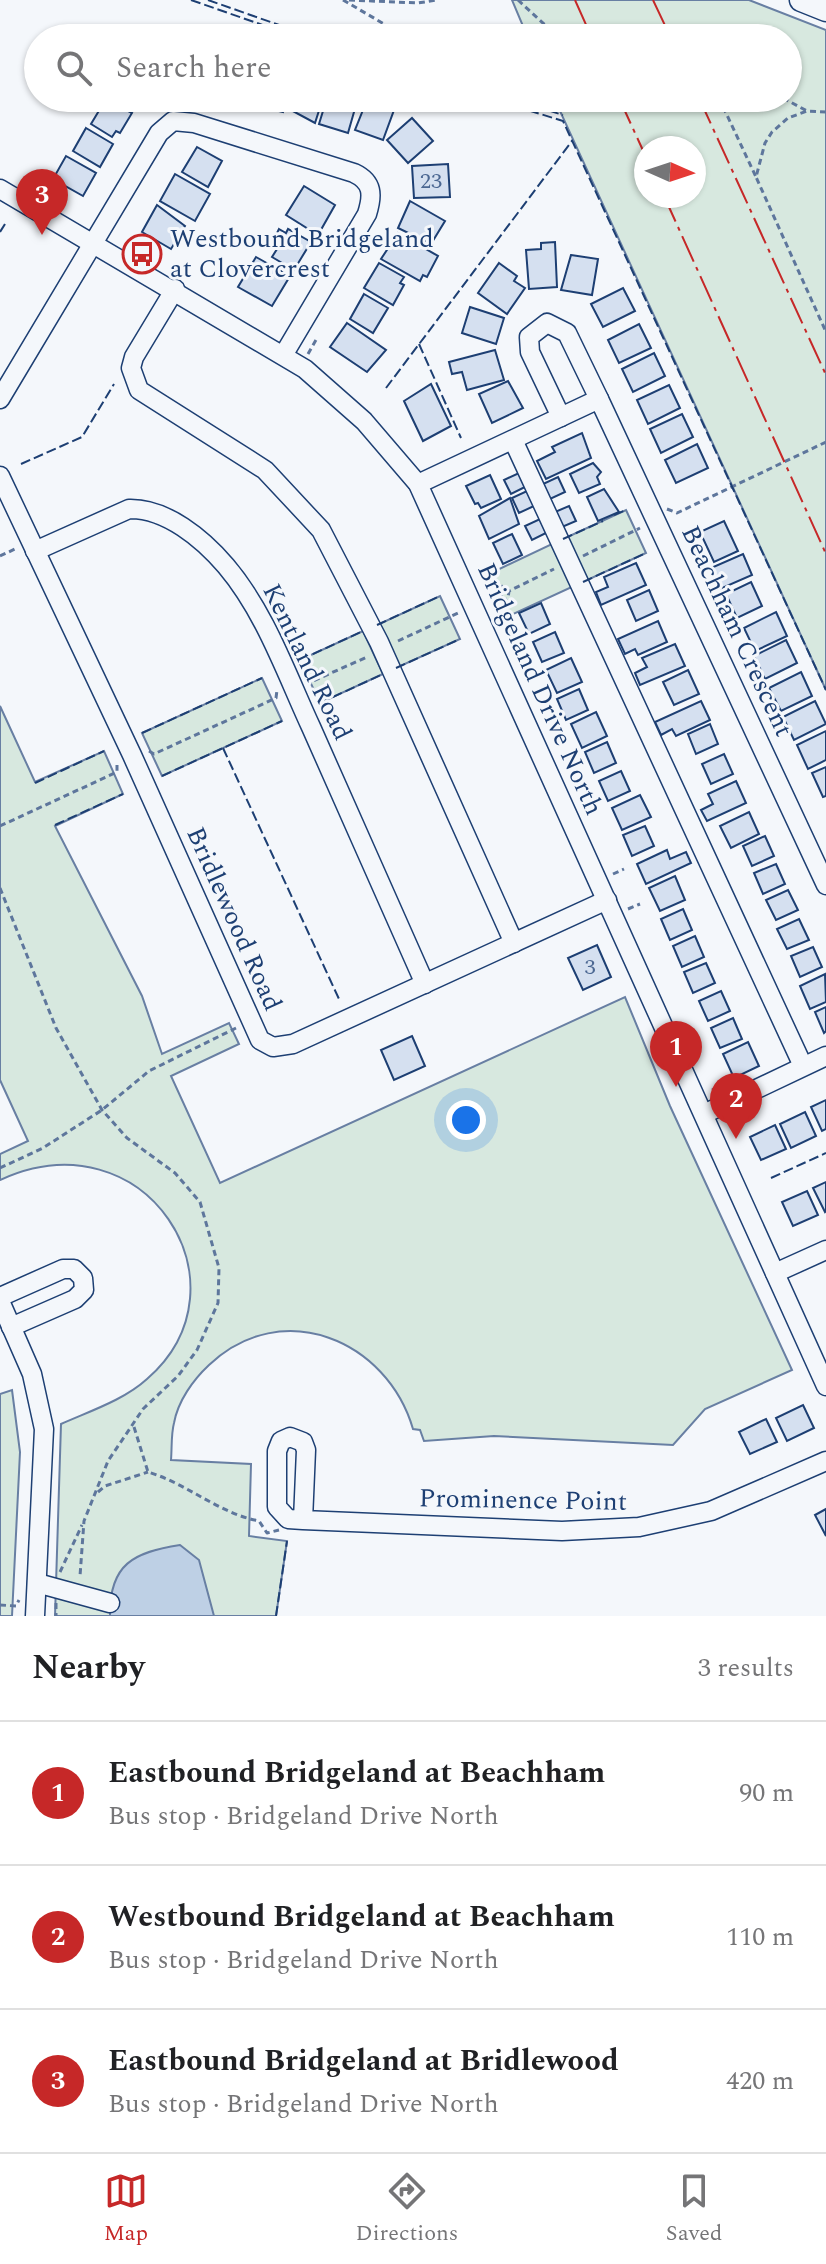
<!DOCTYPE html>
<html lang="en">
<head>
<meta charset="utf-8">
<style>
  body { margin:0; font-family:Spectral,serif; background:#f6f6f6; color:#202124 }
  .compass { position:absolute; left:634px; top:136px; width:72px; height:72px; border-radius:50%; background:#fff; box-shadow:0 2px 6px #0004; rotate:93deg }
  .you { position:absolute; left:466px; top:1120px; width:28px; height:28px; margin:-20px; border:6px solid #fff; border-radius:50%; background:#1a73e8; box-shadow:0 0 0 12px #1a73e833 }
  .badge { display:grid; place-items:center; width:52px; height:52px; border-radius:50%; background:#c62828; color:#fff; font-size:26px; font-weight:700 }
  .pin { position:absolute; translate:-50% -66px; filter:drop-shadow(0 2px 4px #0008) }
  .pin::after { content:''; position:absolute; top:42px; width:28px; height:24px; background:inherit; clip-path:polygon(0 0,100% 0,50% 100%) }
  .list { margin:0; padding:0; list-style:none }
  h2 { display:flex; justify-content:space-between; align-items:center; height:104px; margin:0; padding:0 32px; font-size:34px }
  h2 small { font-size:26px; font-weight:400; color:#757577 }
  .list li { display:grid; grid-template-columns:52px 1fr auto; gap:24px; align-items:center; box-sizing:border-box; height:144px; padding:0 32px; border-top:2px solid #e0e0e0 }
  .list b { display:block; font-size:30px; white-space:nowrap }
  .list p { margin:0; font-size:26px; white-space:nowrap; color:#757577 }
  .list em { font-size:26px; font-style:normal; color:#757577 }
  .icon { flex:none; width:44px; height:44px; fill:none; stroke:currentColor; stroke-width:2; stroke-linecap:round; stroke-linejoin:round }
  .map { position:relative; flex:none; width:826px; height:1616px; overflow:hidden }
  .search { position:absolute; background:#fff; box-shadow:0 2px 6px #0004; left:24px; right:24px; top:24px; height:88px; display:flex; align-items:center; gap:20px; box-sizing:border-box; padding:0 28px; border-radius:44px; color:#757577; font-size:30px }
  .sheet { height:536px; background:#fff }
  nav { display:flex; justify-content:space-around; align-items:center; box-sizing:border-box; height:112px; border-top:2px solid #e0e0e0; background:#fff; font-size:22px; color:#757577 }
  nav a { display:grid; justify-items:center; gap:4px }
  nav .on { color:#c62828 }
  .map>svg:first-child { display:block }
</style>
</head>
<body>
<div class="map">
<svg width="826" height="1616" viewBox="0 0 826 1616">
  <rect width="100%" height="100%" fill="#f4f7fb"/>
  <g fill="#d7e8df" stroke="#687fa3" stroke-width="2" fill-rule="evenodd">
    <path d="M512 0H749L826 30V690L554 98H788V38H528ZM646 148H694V196H646Z"/>
    <path d="M626 510 646 553 583 582 563 539Z"/>
    <path d="M554 543 574 586 509 616 493 572Z"/>
    <path d="M440 596 460 639 396 668 377 625Z"/>
    <path d="M363 631 383 674 320 703 300 660Z"/>
    <path d="M262 678 282 721 162 776 142 733Z"/>
    <path d="M0 706 35 782 104 751 123 794 55 826 142 996 162 1054 229 1023 239 1044 171 1076 220 1183 625 997 670 1106 792 1370 705 1409 673 1445 494 1436 424 1441 420 1430 413 1429C387 1340 282 1296 209 1365 193 1380 178 1401 174 1423 171 1434 172 1448 171 1460L251 1464 249 1536 287 1541 276 1616H55L61 1424C90 1411 124 1400 147 1379 255 1285 145 1113 0 1180V1154L28 1141 0 1080Z"/>
    <path d="M12 1390 20 1452 12 1616H0V1394Z"/>
  </g>
  <path fill="#bed0e5" stroke="#687fa3" stroke-width="2" d="M180 1545 199 1560 214 1616H110C109 1564 134 1552 180 1545Z"/>
  <g fill="#d5e0f0" stroke="#1d3f73" stroke-width="2">
    <path d="M257 98H288L283 112 254 105Z"/>
    <path d="M293 98H323L315 123 289 109Z"/>
    <path d="M327 98H358L348 133 319 124Z"/>
    <path d="M106 99 132 113 120 133 116 131 112 137 91 124Z"/>
    <path d="M367 100 394 110 383 140 355 130Z"/>
    <path d="M412 118 433 141 408 163 387 140Z"/>
    <path d="M86 128 113 144 100 167 73 151Z"/>
    <path d="M197 147 222 161 208 187 182 172Z"/>
    <path d="M66 156 96 173 83 196 53 179Z"/>
    <path d="M448 164 450 197 414 198 412 166Z"/>
    <path d="M175 174 210 194 195 221 160 201Z"/>
    <path d="M304 186 335 205 318 235 286 215Z"/>
    <path d="M410 201 445 221 431 244 398 228Z"/>
    <path d="M157 205 185 226 171 249 142 232Z"/>
    <path d="M279 229 286 233 288 229 311 242 294 270 272 257 277 249 274 239Z"/>
    <path d="M398 233 438 256 427 277 423 275 420 281 381 259Z"/>
    <path d="M555 242 557 287 529 289 526 250 541 249V243Z"/>
    <path d="M571 255 598 259 592 295 561 290Z"/>
    <path d="M256 257 290 276 272 306 238 287Z"/>
    <path d="M379 263 404 277 400 283 404 285 393 305 364 288Z"/>
    <path d="M499 263 517 276 514 281 525 288 507 314 478 293Z"/>
    <path d="M623 288 635 311 603 327 591 304Z"/>
    <path d="M364 294 388 308 373 333 350 319Z"/>
    <path d="M470 307 504 318 496 344 462 333Z"/>
    <path d="M347 323 386 350 367 372 330 347Z"/>
    <path d="M639 324 651 348 619 363 608 340Z"/>
    <path d="M495 350 504 380 467 390 462 372 452 374 449 362Z"/>
    <path d="M654 353 665 376 633 392 622 369Z"/>
    <path d="M508 381 523 408 492 423 479 394Z"/>
    <path d="M431 384 451 426 423 441 404 401Z"/>
    <path d="M669 385 680 408 648 424 637 400Z"/>
    <path d="M682 414 693 437 661 453 650 429Z"/>
    <path d="M582 433 591 458 546 479 537 461 555 452 552 447Z"/>
    <path d="M697 444 708 468 676 483 665 460Z"/>
    <path d="M593 463 601 472 597 477 600 484 579 493 570 474Z"/>
    <path d="M519 473 525 487 511 494 504 480Z"/>
    <path d="M490 475 501 499 481 508 478 503 475 504 466 486Z"/>
    <path d="M558 477 565 492 550 499 543 484Z"/>
    <path d="M604 489 619 512 598 521 587 497Z"/>
    <path d="M527 491 534 506 519 513 512 498Z"/>
    <path d="M510 498 519 524 489 539 479 516Z"/>
    <path d="M569 506 576 521 562 527 555 512Z"/>
    <path d="M540 519 546 533 532 540 525 526Z"/>
    <path d="M724 521 738 551 714 562 700 532Z"/>
    <path d="M512 534 522 555 503 564 493 543Z"/>
    <path d="M743 554 752 575 720 589 711 568Z"/>
    <path d="M636 563 646 585 601 605 596 592 608 587 604 577Z"/>
    <path d="M751 582 762 606 737 618 726 594Z"/>
    <path d="M649 590 658 611 636 621 627 600Z"/>
    <path d="M541 603 550 624 529 634 519 613Z"/>
    <path d="M776 612 787 636 755 651 744 628Z"/>
    <path d="M658 621 667 642 638 655 635 649 625 654 618 639Z"/>
    <path d="M555 632 564 653 542 662 533 642Z"/>
    <path d="M786 640 797 663 765 679 754 656Z"/>
    <path d="M675 644 685 666 640 685 635 673 647 667 642 658Z"/>
    <path d="M571 658 582 682 557 693 546 670Z"/>
    <path d="M688 670 699 694 674 705 663 682Z"/>
    <path d="M801 672 812 696 781 711 769 688Z"/>
    <path d="M579 689 588 710 566 720 557 699Z"/>
    <path d="M701 701 710 720 676 736 672 729 661 735 655 722Z"/>
    <path d="M815 701 826 724 794 740 783 717Z"/>
    <path d="M596 712 607 736 582 748 571 724Z"/>
    <path d="M710 724 718 744 696 754 688 734Z"/>
    <path d="M826 731V760L808 769 797 745Z"/>
    <path d="M607 742 616 763 594 773 585 752Z"/>
    <path d="M724 754 733 774 711 784 702 764Z"/>
    <path d="M826 767V796L823 797 812 773Z"/>
    <path d="M621 771 630 791 608 801 599 781Z"/>
    <path d="M736 781 746 803 707 821 701 810 713 804 708 794Z"/>
    <path d="M640 795 651 817 622 830 612 808Z"/>
    <path d="M749 812 759 834 731 848 720 826Z"/>
    <path d="M645 826 654 846 632 856 623 835Z"/>
    <path d="M765 836 774 856 752 866 743 846Z"/>
    <path d="M667 850 670 859 686 852 691 863 646 884 637 864Z"/>
    <path d="M776 864 785 884 763 894 754 873Z"/>
    <path d="M675 876 685 900 660 911 649 888Z"/>
    <path d="M788 890 798 910 776 920 766 900Z"/>
    <path d="M683 909 692 930 670 940 661 919Z"/>
    <path d="M799 919 809 940 787 949 777 929Z"/>
    <path d="M695 936 704 957 682 967 673 946Z"/>
    <path d="M597 945 611 977 583 990 568 958Z"/>
    <path d="M813 947 822 967 800 977 791 956Z"/>
    <path d="M706 963 715 983 693 993 684 972Z"/>
    <path d="M825 974 826 1002 810 1009 800 986Z"/>
    <path d="M721 991 730 1011 708 1021 699 1001Z"/>
    <path d="M826 1007V1031L824 1033 815 1012Z"/>
    <path d="M733 1018 742 1039 720 1048 711 1028Z"/>
    <path d="M412 1036 425 1066 394 1080 381 1050Z"/>
    <path d="M748 1042 759 1066 734 1078 723 1054Z"/>
    <path d="M826 1100V1129L822 1131 811 1107Z"/>
    <path d="M805 1112 816 1136 791 1148 780 1124Z"/>
    <path d="M775 1125 786 1149 761 1160 750 1137Z"/>
    <path d="M826 1182V1211L825 1212 813 1188Z"/>
    <path d="M807 1191 818 1215 793 1226 782 1202Z"/>
    <path d="M803 1405 814 1428 787 1441 776 1418Z"/>
    <path d="M766 1419 777 1442 750 1454 739 1432Z"/>
    <path d="M826 1509V1536L815 1515Z"/>
  </g>
  <g fill="none" stroke-linecap="round" stroke-linejoin="round">
    <g stroke="#1d3f73" stroke-width="21">
      <g id="minor">
        <path d="M0 189 305 369 364 421 418 484 826 1386"/>
        <path d="M175 289 134 357 131 368 139 390 265 470 321 530 379 642 514 943"/>
        <path d="M0 399 159 133 173 121 194 123 354 173C373 182 373 195 367 214L284 354"/>
        <path d="M561 417 530 352 529 337 547 323 567 333 599 399"/>
        <path d="M513 440 803 1066"/>
        <path d="M0 476 132 755 260 1040 273 1047 293 1044 607 900"/>
        <path d="M418 484 599 399 826 885"/>
        <path d="M35 551 129 509C166 508 203 539 226 566 265 612 286 673 311 727 349 813 387 898 425 984"/>
        <path d="M704 1114 826 1056"/>
        <path d="M775 1273 826 1250"/>
        <path d="M0 1297 63 1269H74L83 1278 84 1290 75 1299 11 1327"/>
        <path d="M0 1301 32 1374 44 1429 35 1616"/>
        <path d="M303 1520 306 1450 303 1442 290 1437 281 1441 277 1451V1507L288 1519 303 1520 562 1531 639 1527 711 1511 826 1461"/>
        <path d="M37 1583 110 1603"/>
      </g>
    </g>
    <g stroke="#1d3f73" stroke-width="25">
      <path id="major" d="M801 0 826 10"/>
    </g>
    <g stroke="#5e769c" stroke-width="3" stroke-dasharray="6 4" stroke-linecap="butt">
      <path d="M343 0 408 38"/>
      <path d="M349 0 418 3 437 0"/>
      <path d="M518 0 559 38"/>
      <path d="M719 98 756 177"/>
      <path d="M783 98 807 111"/>
      <path d="M826 112 807 111 788 118 772 132 765 143 756 177 826 332"/>
      <path d="M308 354 316 340"/>
      <path d="M667 509 677 513 826 442"/>
      <path d="M0 556 15 549"/>
      <path d="M583 556 640 528"/>
      <path d="M497 587 504 586 509 591 554 569"/>
      <path d="M489 599 499 594"/>
      <path d="M502 602 508 598 509 591"/>
      <path d="M398 641 460 612"/>
      <path d="M305 677 313 681 367 657"/>
      <path d="M149 751 154 754 276 698 277 690"/>
      <path d="M0 826 117 772V765"/>
      <path d="M613 874 624 869"/>
      <path d="M0 888 56 1028 102 1110 127 1138 175 1173 200 1202 219 1268 218 1303 197 1350 178 1376 143 1409 108 1461 84 1521 80 1576"/>
      <path d="M628 909 640 904"/>
      <path d="M712 1090 723 1085"/>
      <path d="M0 1168 43 1148 102 1110 149 1071 236 1028"/>
      <path d="M134 1427 148 1472C188 1484 218 1513 259 1521L267 1533 279 1530"/>
      <path d="M98 1492 105 1486 148 1472"/>
      <path d="M60 1572 82 1525"/>
      <path d="M56 1603V1616"/>
      <path d="M0 1605 16 1606 19 1600"/>
    </g>
    <use href="#minor" stroke="#f4f7fb" stroke-width="18"/>
    <use href="#major" stroke="#f4f7fb" stroke-width="22"/>
    <g stroke="#1d3f73" stroke-width="2" stroke-dasharray="10 4" stroke-linecap="butt">
      <path d="M191 0 300 38"/>
      <path d="M208 0 316 38"/>
      <path d="M489 98 563 121 826 690"/>
      <path d="M509 98 563 115"/>
      <path d="M0 232 5 224"/>
      <path d="M419 344 461 438"/>
      <path d="M386 388 572 141"/>
      <path d="M21 464 82 437 114 384"/>
      <path d="M614 515 626 510"/>
      <path d="M563 539 603 521"/>
      <path d="M583 582 646 553"/>
      <path d="M377 625 440 596"/>
      <path d="M300 660 363 631"/>
      <path d="M396 668 460 639"/>
      <path d="M320 703 383 674"/>
      <path d="M142 733 262 678"/>
      <path d="M223 748 339 999"/>
      <path d="M162 776 282 721"/>
      <path d="M35 783 104 751"/>
      <path d="M55 825 123 794"/>
      <path d="M771 1178 826 1153"/>
      <path d="M276 1616 287 1541"/>
    </g>
    <g stroke="#c62828" stroke-width="2" stroke-dasharray="28 6 4 6" stroke-linecap="butt">
      <path d="M575 0 592 38"/>
      <path d="M653 0 671 38"/>
      <path d="M619 98 646 157"/>
      <path d="M699 98 826 375"/>
      <path d="M664 196 826 554"/>
    </g>
  </g>
  <defs>
    <g id="bus-ring" transform="scale(2)"><circle r="9.5" fill="#f4f7fb" stroke="#c62828" stroke-width="1.5"/><path d="M-5-6H5V4H4V6H2V4H-2V6H-4V4H-5ZM-3.5-4V0h7V-4ZM-3.5 1.2v1.5H-2V1.2ZM2 1.2v1.5H3.5V1.2Z" fill="#c62828"/></g>
  </defs>
  <g fill-rule="evenodd">
    <use href="#bus-ring" x="142" y="254"/>
  </g>
  <g text-anchor="middle" dominant-baseline="central" stroke-width="6" stroke-linejoin="round" paint-order="stroke">
    <g font-size="22" fill="#4b6792">
      <text x="431" y="181">23</text>
      <text x="590" y="967">3</text>
    </g>
    <g font-size="26" fill="#1d3f73" stroke="#f4f7fb" text-anchor="start">
      <text x="170" y="239">Westbound Bridgeland<tspan x="170" dy="30">at Clovercrest</tspan></text>
    </g>
    <g font-size="26" fill="#1d3f73" stroke="#f4f7fb">
      <text transform="translate(737 631) rotate(65)">Beachham Crescent</text>
      <text transform="translate(307 662) rotate(64)">Kentland Road</text>
      <text transform="translate(540 689) rotate(66)">Bridgeland Drive North</text>
      <text transform="translate(234 919) rotate(66)">Bridlewood Road</text>
      <text transform="translate(523 1500) rotate(1)">Prominence Point</text>
    </g>
  </g>
</svg>
<svg class="compass" viewBox="-18 -18 36 36"><path d="M0-13l5 13h-10z" fill="#e53935"/><path d="M0 13l5-13h-10z" fill="#757577"/></svg>
<div class="you"></div>
<div class="pin badge" style="left:676px;top:1087px">1</div>
<div class="pin badge" style="left:736px;top:1139px">2</div>
<div class="pin badge" style="left:42px;top:235px">3</div>
<div class="search"><svg class="icon" aria-label="search" viewBox="0 0 24 24"><circle cx="10" cy="10" r="6"/><path d="M15 15l6 6"/></svg>Search here</div>
</div>
<section class="sheet">
<h2>Nearby<small>3 results</small></h2>
<ul class="list">
<li><span class="badge">1</span><div><b>Eastbound Bridgeland at Beachham</b><p>Bus stop · Bridgeland Drive North</p></div><em>90 m</em></li>
<li><span class="badge">2</span><div><b>Westbound Bridgeland at Beachham</b><p>Bus stop · Bridgeland Drive North</p></div><em>110 m</em></li>
<li><span class="badge">3</span><div><b>Eastbound Bridgeland at Bridlewood</b><p>Bus stop · Bridgeland Drive North</p></div><em>420 m</em></li>
</ul>
</section>
<nav>
<a class="on"><svg class="icon" aria-label="map" viewBox="0 0 24 24"><path d="M3 6l6-2 6 2 6-2v14l-6 2-6-2-6 2zM9 4v14M15 6v14"/></svg>Map</a>
<a><svg class="icon" aria-label="directions" viewBox="0 0 24 24"><path d="M12 3l9 9-9 9-9-9zM9 14v-3h6M13 9l2 2-2 2"/></svg>Directions</a>
<a><svg class="icon" aria-label="saved" viewBox="0 0 24 24"><path d="M7 4h10v16l-5-4-5 4z"/></svg>Saved</a>
</nav>
</body>
</html>
